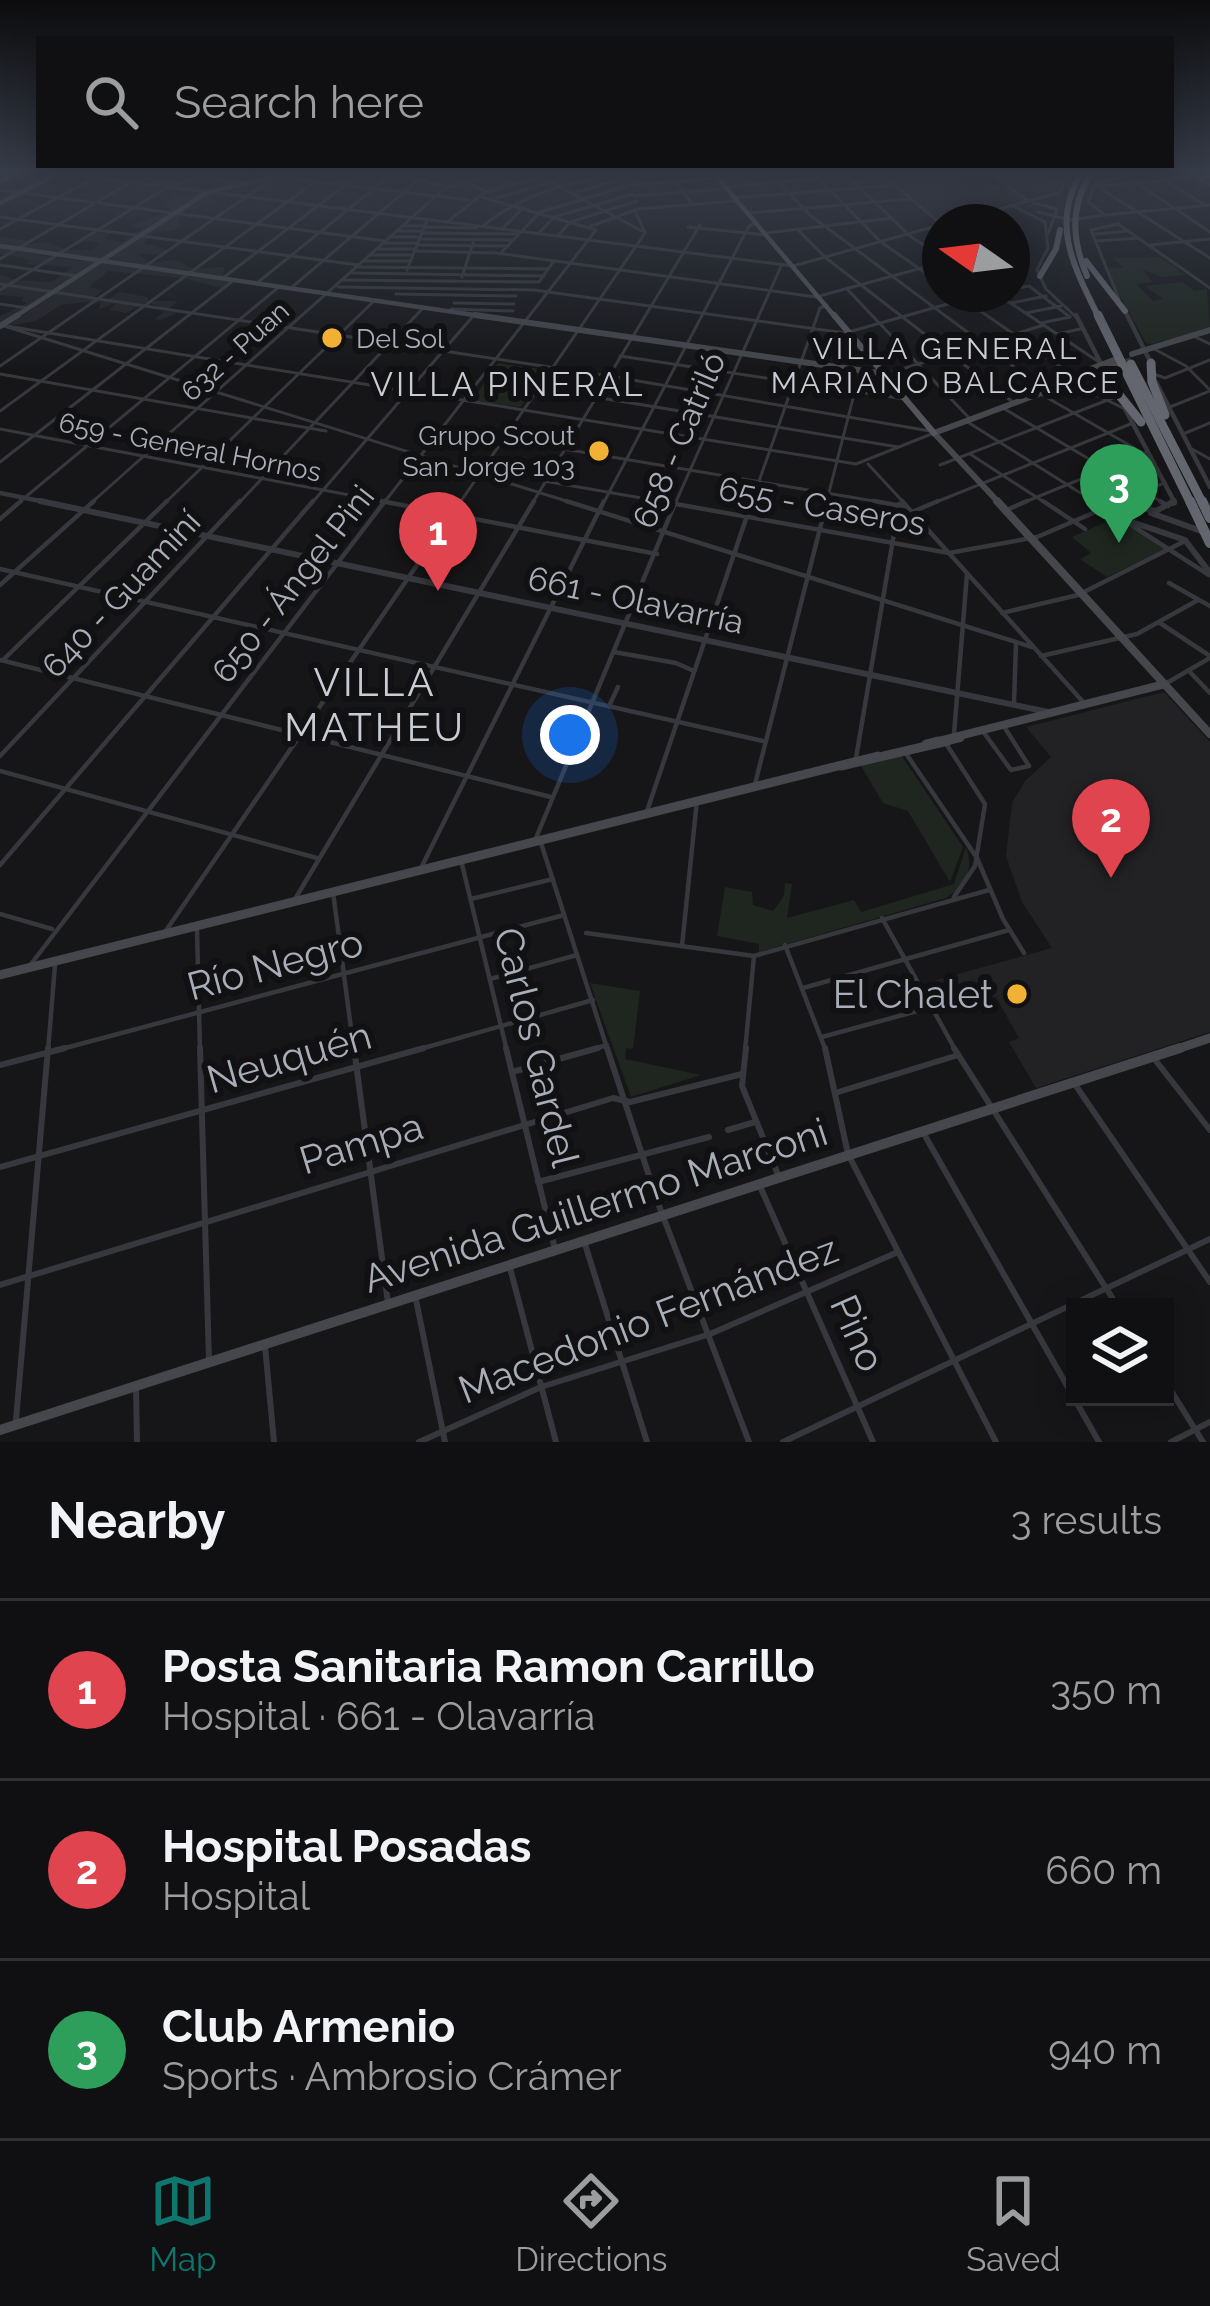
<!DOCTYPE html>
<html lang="en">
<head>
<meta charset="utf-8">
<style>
  body { margin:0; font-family:Raleway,sans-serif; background:#19191b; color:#f1f3f6 }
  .controls { position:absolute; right:36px; bottom:36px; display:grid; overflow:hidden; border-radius:0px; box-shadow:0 6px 30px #0003 }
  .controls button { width:108px; height:108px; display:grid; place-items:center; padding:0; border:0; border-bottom:3px solid #303032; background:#101012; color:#f1f3f6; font:60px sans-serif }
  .compass { position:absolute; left:922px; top:204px; width:108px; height:108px; border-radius:50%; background:#101012; box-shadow:0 6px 30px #0003; rotate:284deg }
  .you { position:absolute; left:570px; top:735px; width:42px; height:42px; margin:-30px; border:9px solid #fff; border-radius:50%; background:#1a73e8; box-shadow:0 0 0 18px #1a73e833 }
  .badge { display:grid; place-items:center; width:78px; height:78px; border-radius:50%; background:#0f766e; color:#fff; font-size:39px; font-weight:700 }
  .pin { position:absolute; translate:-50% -99px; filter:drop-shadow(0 3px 6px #0008) }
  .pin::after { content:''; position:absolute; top:63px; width:42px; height:36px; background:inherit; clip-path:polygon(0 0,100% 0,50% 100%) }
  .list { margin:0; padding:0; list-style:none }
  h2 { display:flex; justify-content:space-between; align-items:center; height:156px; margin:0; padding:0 48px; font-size:51px }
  h2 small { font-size:39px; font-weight:400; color:#9c9d9f }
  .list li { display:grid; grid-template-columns:78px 1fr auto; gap:36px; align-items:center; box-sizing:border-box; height:180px; padding:0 48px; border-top:3px solid #303032 }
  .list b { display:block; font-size:45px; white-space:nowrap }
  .list p { margin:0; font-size:39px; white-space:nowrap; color:#9c9d9f }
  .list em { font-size:39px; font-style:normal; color:#9c9d9f }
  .icon { flex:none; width:66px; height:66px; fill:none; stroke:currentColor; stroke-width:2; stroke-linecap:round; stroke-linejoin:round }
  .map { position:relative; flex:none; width:1210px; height:1442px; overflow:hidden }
  .search { position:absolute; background:#101012; box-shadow:0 6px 30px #0003; left:36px; right:36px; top:36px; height:132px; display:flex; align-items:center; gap:30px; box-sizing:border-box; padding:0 42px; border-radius:0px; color:#9c9d9f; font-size:45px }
  .sheet { height:696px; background:#101012 }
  nav { display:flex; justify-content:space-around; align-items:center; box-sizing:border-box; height:168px; border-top:3px solid #303032; background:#101012; font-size:33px; color:#9c9d9f }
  nav a { display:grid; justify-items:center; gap:6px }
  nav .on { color:#0f766e }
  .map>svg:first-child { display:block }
</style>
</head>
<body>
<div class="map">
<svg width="1210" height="1442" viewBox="0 0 1210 1442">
  <rect width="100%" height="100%" fill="#161618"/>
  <g fill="#222225">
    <path d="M894 170H1038L1060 186 1041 195 1026 183 1008 184 993 173 956 176 969 189 1004 185 1022 199 942 222 883 173Z"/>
    <path d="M200 192 213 193 208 197 216 202 181 213 178 223 182 224 173 231 154 232 144 243 169 250 161 255 138 254 151 263 176 260 193 269 224 267 223 276 0 245V237L28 241 24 245 47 242 66 250H92L100 243 83 241 97 233H111L104 239 123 242 142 229 130 226 172 210 164 204 177 195 192 197Z"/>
    <path d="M0 247 54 258 96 262 0 324V316L27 303 21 301 24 297 0 295V274L15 280 51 282 73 267 26 264 31 260 0 254Z"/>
    <path d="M102 262 191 275 230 281 222 288 183 278 108 271 89 287 103 290 94 297 109 299 119 292 148 297V301H178L168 309 180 312 161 320 154 319 167 310 147 302 126 313 109 310 117 303 99 309 101 303 85 302 61 305 36 321 7 326Z"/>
    <path d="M1164 692 1210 742V1032L1036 1088 1009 1042 1019 1038 996 997 943 1008 929 982 1052 948 1022 902 1006 856 1012 803 1025 781 1051 757 1026 727Z"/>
  </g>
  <g fill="#1e261f">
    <path d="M1160 257 1186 275 1162 277 1143 270 1153 282 1136 284 1153 301 1163 299 1145 286 1182 282 1195 291 1207 289 1210 328 1152 344 1146 343 1104 267 1123 268 1114 258Z"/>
    <path d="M498 363 546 370 521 407 472 401Z"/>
    <path d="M1105 512 1166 549 1107 577 1080 559 1091 553 1072 537 1106 522 1098 515Z"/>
    <path d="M901 755 963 847 950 882 908 811 883 803 860 764Z"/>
    <path d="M966 847C974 869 967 885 946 898L759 952V944L717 936 725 887 752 892 753 905 773 911 784 896 785 883 792 884 787 918 854 900 861 912 954 884Z"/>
    <path d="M590 983 640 991 633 1049 626 1048 625 1059 701 1075 631 1097Z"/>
  </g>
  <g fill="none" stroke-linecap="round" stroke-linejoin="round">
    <path stroke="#333438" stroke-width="6" stroke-dasharray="6 3" stroke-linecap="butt" d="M1117 365 1134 359"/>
    <g stroke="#37383d" stroke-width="3">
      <path d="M132 170 165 187"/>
      <path d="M199 170 232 185"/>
      <path d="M384 170 442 186"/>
      <path d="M528 170 642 231"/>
      <path d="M667 170 692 204"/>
      <path d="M767 170 811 216 1044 389"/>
      <path d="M810 170 881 242 940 283"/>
      <path d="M841 170 910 236 940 256"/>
      <path d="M1148 170 1205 205"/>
      <path d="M1184 170 1210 185"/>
      <path d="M449 172 486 192"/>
      <path d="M768 172 783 170"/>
      <path d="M991 174 1027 200"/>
      <path d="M1123 174 1210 232"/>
      <path d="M718 176 741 170"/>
      <path d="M276 177 469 200"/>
      <path d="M0 182 23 170"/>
      <path d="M1095 185 1210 258"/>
      <path d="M1100 186 1210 176"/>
      <path d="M724 187 879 173"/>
      <path d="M0 190 385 241"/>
      <path d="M577 192 612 182"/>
      <path d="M634 196 724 189"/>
      <path d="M497 198 591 170"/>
      <path d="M733 198 895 185"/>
      <path d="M750 213 911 199"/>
      <path d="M1105 215 1210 205"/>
      <path d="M0 217 358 265"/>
      <path d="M447 222 484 193 563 170"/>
      <path d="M1118 224 1210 288"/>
      <path d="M402 226H424"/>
      <path d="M483 226C542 178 613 175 686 170"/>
      <path d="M423 227 477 228"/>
      <path d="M589 227 638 209 735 201"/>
      <path d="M688 227 766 235"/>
      <path d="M502 229 523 208"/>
      <path d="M797 229 826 258 1014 403"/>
      <path d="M397 231H421"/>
      <path d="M421 233 519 234"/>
      <path d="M539 233 554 217 633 194"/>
      <path d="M766 233 892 218"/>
      <path d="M1096 234 1128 231"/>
      <path d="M558 236 570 222 637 201"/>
      <path d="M390 237H420"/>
      <path d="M420 239 514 240"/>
      <path d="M1098 241 1138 238"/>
      <path d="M383 243H418"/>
      <path d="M418 245 508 246"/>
      <path d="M1150 245 1210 239"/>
      <path d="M379 249H416"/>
      <path d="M415 251 497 253 816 297 940 263"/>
      <path d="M500 254 540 212 631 185 718 178"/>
      <path d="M371 255H413"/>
      <path d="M0 259 131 182 171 170"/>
      <path d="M363 261H411"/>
      <path d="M0 265 77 276"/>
      <path d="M356 267 548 269"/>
      <path d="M407 270 427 220"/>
      <path d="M351 273 544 276"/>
      <path d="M462 277 473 243"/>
      <path d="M223 278 365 170"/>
      <path d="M341 280 539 282 553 262"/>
      <path d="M257 283 392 174 405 170"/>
      <path d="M0 284 609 376 930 431"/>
      <path d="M338 287 534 290 845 333 983 294"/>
      <path d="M291 288 417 181 457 170"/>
      <path d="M1012 289 1029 286 1070 317"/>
      <path d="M0 290 166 188 224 170"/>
      <path d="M848 290 970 419"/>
      <path d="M396 294 516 296"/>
      <path d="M956 294 1078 379"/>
      <path d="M997 294 1099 362"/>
      <path d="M454 303 514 304"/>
      <path d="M1011 303 1046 296"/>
      <path d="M0 304 27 308"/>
      <path d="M451 309 513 311"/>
      <path d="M1026 313 1061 306"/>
      <path d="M1041 323 1070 317"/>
      <path d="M1 325 576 504"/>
      <path d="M6 326 856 464 934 433"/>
      <path d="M1057 334 1080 329"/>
      <path d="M1193 336 1210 344"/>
      <path d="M1156 350 1186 366 1210 390"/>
      <path d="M620 356 905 399"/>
      <path d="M0 366 278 175 267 170"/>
      <path d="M0 374 326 431"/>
      <path d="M886 374 1044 325"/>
      <path d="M1091 374 1112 386"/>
      <path d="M1154 374 1165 378 1210 360"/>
      <path d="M1064 379 1125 409"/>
      <path d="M1039 393 1143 453"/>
      <path d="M595 397 898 447"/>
      <path d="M1170 407 1210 391"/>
      <path d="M1003 408 1165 504"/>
      <path d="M0 411 331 170"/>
      <path d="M966 421 1098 504"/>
      <path d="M0 429 397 504"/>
      <path d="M1183 434 1210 423"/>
      <path d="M1190 448 1210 459"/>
      <path d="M564 449 892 504"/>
      <path d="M970 454 1047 504"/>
      <path d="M492 458 552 469"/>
      <path d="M0 462 234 280"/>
      <path d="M868 464 905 504"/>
      <path d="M940 465 1118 396"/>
      <path d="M544 481 676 504"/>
      <path d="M17 504 280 286"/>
      <path d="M90 504 445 188 509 170"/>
      <path d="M164 504 375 300"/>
      <path d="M238 504 424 307"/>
      <path d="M311 504 474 315"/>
      <path d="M383 504 596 230 478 196"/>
      <path d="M459 504 645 233 635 211"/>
      <path d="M532 504 700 225"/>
      <path d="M603 504 749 226 757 223"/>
      <path d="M675 504 782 264"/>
      <path d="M751 504 820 308 827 305"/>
      <path d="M826 504 860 371"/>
      <path d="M931 504 1133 423"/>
      <path d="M1020 504 1147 452"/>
      <path d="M1114 504 1164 483"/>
    </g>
    <g stroke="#37383d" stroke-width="4.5">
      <path d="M381 501 657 554"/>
      <path d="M566 501 1032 647"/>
      <path d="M659 501 949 553 1037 537 1121 501"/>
      <path d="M874 501 907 507"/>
      <path d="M902 501 1085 704"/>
      <path d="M1043 501 1085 529"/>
      <path d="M1093 501 1118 517"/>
      <path d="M1160 501 1168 506"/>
      <path d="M1009 509 1027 501"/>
      <path d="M912 512 938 501"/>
      <path d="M0 519 21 501"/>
      <path d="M1128 523 1209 575"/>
      <path d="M0 569 763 741"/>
      <path d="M1169 583 1210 606"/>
      <path d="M0 585 94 501"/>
      <path d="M1002 613 1078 595 1185 541"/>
      <path d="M1160 623 1210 656"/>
      <path d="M614 652 676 663 694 671"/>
      <path d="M1041 656 1137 634 1198 600"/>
      <path d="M4 659 167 501"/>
      <path d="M0 660 551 797"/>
      <path d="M1189 671 1210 693"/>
      <path d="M1165 684 1210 658"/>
      <path d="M1014 703 1016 643"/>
      <path d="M609 706 618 687"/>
      <path d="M982 730 1011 770 1029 766 1003 725"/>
      <path d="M954 734 967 574"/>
      <path d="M945 742 985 804 975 866 954 897"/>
      <path d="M907 755 977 858 1003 919 1024 953"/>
      <path d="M0 756 240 501"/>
      <path d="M856 758 899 504"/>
      <path d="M0 771 317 858"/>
      <path d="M755 784 827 501"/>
      <path d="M647 811 752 501"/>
      <path d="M536 838 676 501"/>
      <path d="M541 843 608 1051"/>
      <path d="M461 860 507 1051"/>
      <path d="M0 865 313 501"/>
      <path d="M420 870 604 501"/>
      <path d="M333 892 354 1051"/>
      <path d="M295 899 534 501"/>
      <path d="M471 899 553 879"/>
      <path d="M0 914 52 929"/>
      <path d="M882 918 956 1051"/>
      <path d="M197 929 200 1051"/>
      <path d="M165 932 461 501"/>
      <path d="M586 933 754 956 989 890"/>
      <path d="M785 945 826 1051"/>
      <path d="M682 946 697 800"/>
      <path d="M28 968 385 501"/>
      <path d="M490 979 577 955"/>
      <path d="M803 988 1009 930"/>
      <path d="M822 1037 932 1007"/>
      <path d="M48 1051 55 965"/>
      <path d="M54 1051 564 915"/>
      <path d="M413 1051 593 1000"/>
      <path d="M587 1051 607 1045"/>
      <path d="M745 1051 754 956"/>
    </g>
    <g stroke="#37383d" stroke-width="6">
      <path d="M200 1048 209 1361"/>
      <path d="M354 1048 388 1303"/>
      <path d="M506 1048 555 1249"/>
      <path d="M607 1048 658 1203 749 1442"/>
      <path d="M746 1048 742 1086 779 1177"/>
      <path d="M825 1048 848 1154 996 1442"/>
      <path d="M954 1048 1118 1307"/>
      <path d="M1156 1061 1210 1130"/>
      <path d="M0 1065 65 1048"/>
      <path d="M512 1072 598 1048"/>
      <path d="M1074 1083 1210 1282"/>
      <path d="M835 1093 955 1056"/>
      <path d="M728 1130 755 1122"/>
      <path d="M924 1134 1099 1442"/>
      <path d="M0 1167 424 1048"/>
      <path d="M538 1182 709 1137"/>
      <path d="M759 1184 873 1442"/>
      <path d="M584 1241 647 1442"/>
      <path d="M510 1268 556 1442"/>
      <path d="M0 1285 613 1098 630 1102 742 1074"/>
      <path d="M415 1295 445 1442"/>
      <path d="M265 1346 274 1442"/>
      <path d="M1165 1381 1203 1442"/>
      <path d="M136 1388 137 1442"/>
      <path d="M16 1420 48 1048"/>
      <path d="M419 1442 541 1387 710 1334 898 1252"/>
      <path d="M783 1442 1210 1239"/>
      <path d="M1171 1442 1210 1422"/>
    </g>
    <g stroke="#37383d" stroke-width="3">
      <path d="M877 170 940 223"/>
      <path d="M1059 170 1123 174"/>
      <path d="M44 171 793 266 940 225"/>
      <path d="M1095 184 1088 202 1105 215"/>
      <path d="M1096 184 1144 170"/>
      <path d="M1034 203 1057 209 1048 234"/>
      <path d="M1011 205 1045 222 1048 248 1037 270 1046 289 1077 318"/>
      <path d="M1038 212 1071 220 1105 215"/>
      <path d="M951 222 1058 193 1064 187 1053 174"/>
      <path d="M1118 224 1091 230 1119 299"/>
      <path d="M0 229 94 178 119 170"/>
      <path d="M1125 311 1128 318"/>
    </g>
    <g stroke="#37383d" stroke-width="4.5">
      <path d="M1076 315 1112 385"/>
      <path d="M1127 315 1151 363"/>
      <path d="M1156 382 1210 487"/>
      <path d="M1124 407 1175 503 1172 504"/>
      <path d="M0 493 55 504"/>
      <path d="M1117 503 1124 504"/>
    </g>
    <g stroke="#37383d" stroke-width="6">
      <path d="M40 501 1048 712"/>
      <path d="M1117 503 1156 511 1174 501"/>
      <path d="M1151 513 1201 531"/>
      <path d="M1120 518 1185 540 1210 573"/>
    </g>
    <g stroke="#45474d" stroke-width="4.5">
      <path d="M0 203 66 170"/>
      <path d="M0 246 495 318"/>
      <path d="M13 318 206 193 300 170"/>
    </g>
    <g stroke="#45474d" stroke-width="6">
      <path d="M475 315 886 374"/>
      <path d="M0 326 18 315"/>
      <path d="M1132 354 1210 330"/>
      <path d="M1085 371 1114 360"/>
      <path d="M1000 504 934 433 1116 365"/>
    </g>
    <g stroke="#45474d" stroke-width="8">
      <path d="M997 501 1210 734"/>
      <path d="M927 744 1165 684"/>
      <path d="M935 744 960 738"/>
    </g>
    <g stroke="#45474d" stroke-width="9">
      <path d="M926 744 938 741"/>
      <path d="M841 766 948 741"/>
      <path d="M0 975 878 756"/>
      <path d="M1171 1051 1210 1038"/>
    </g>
    <path stroke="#45474d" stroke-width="10" d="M0 1430 1180 1048"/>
    <path stroke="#53555c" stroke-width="4.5" d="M711 170 836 318"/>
    <path stroke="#53555c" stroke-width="6" d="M834 315 934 433"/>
    <g stroke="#63666e" stroke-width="6">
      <path d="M1083 170C1049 223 1074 267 1099 318"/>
      <path d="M1086 261 1125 311"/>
      <path d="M1040 276 1056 249 1060 230"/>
      <path d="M1087 276C1071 238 1070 205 1093 170"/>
    </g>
    <g stroke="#63666e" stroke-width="9">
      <path d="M1098 315 1191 504"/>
      <path d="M1151 363 1152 382 1165 415"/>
      <path d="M1131 364 1203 504"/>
      <path d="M1112 386 1141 422"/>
    </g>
    <g stroke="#63666e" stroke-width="10">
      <path d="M1190 501 1210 543"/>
      <path d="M1202 501 1210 518"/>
    </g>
  </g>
  <linearGradient id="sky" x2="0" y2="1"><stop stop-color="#0c0c0d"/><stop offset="0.46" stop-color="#363c48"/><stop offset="1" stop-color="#363c48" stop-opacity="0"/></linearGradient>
  <rect width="1210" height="372" fill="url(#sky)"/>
  <g fill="#f2b134" stroke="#111113" stroke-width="4.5">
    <circle cx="332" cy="338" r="12"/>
    <circle cx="599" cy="451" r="12"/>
    <circle cx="1017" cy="994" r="12"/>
  </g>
  <g text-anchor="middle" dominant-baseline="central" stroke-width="12" stroke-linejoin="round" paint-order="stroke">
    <g font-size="27" fill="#a8adb8" stroke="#111113" text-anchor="start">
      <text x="356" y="338">Del Sol</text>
      <text x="575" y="435" text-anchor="end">Grupo Scout<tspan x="575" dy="31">San Jorge 103</tspan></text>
    </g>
    <g font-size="27" fill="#a8adb8" stroke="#111113">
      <text transform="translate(235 351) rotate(-42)">632 - Puan</text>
      <text transform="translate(190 447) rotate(11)">659 - General Hornos</text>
    </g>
    <g font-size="30" letter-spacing="3" fill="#c9ccd4" stroke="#111113">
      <text x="946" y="348">VILLA GENERAL<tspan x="946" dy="34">MARIANO BALCARCE</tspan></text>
    </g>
    <g font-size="33" letter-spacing="3" fill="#c9ccd4" stroke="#111113">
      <text x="508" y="384">VILLA PINERAL</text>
    </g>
    <g font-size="33" fill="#a8adb8" stroke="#111113">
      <text transform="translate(679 440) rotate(-67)">658 - Catriló</text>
      <text transform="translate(822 506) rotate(10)">655 - Caseros</text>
      <text transform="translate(293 584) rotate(-52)">650 - Ángel Pini</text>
      <text transform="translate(121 594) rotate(-47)">640 - Guaminí</text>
      <text transform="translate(636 600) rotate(12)">661 - Olavarría</text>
    </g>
    <g font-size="39" letter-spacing="3" fill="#c9ccd4" stroke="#111113">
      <text x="375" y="682">VILLA<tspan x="375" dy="45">MATHEU</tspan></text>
    </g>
    <g font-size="39" fill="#a8adb8" stroke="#111113">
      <text transform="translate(275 964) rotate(-15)">Río Negro</text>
      <text transform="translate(537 1047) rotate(76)">Carlos Gardel</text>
      <text transform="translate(289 1057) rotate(-16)">Neuquén</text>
      <text transform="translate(361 1143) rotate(-17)">Pampa</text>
      <text transform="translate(595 1205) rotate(-18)">Avenida Guillermo Marconi</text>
      <text transform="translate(648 1319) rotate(-21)">Macedonio Fernández</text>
      <text transform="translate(858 1333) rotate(66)">Pino</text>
    </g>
    <g font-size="39" fill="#a8adb8" stroke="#111113" text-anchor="end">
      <text x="993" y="994">El Chalet</text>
    </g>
  </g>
</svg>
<div class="controls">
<button><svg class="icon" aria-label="layers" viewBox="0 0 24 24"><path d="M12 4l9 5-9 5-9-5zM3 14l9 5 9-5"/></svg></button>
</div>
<svg class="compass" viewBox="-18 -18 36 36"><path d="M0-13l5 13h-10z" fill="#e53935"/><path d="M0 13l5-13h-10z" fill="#9c9d9f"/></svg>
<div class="you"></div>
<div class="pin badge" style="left:438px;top:591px;background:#e0444e">1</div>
<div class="pin badge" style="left:1111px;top:878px;background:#e0444e">2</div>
<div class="pin badge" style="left:1119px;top:543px;background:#2e9e5b">3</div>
<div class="search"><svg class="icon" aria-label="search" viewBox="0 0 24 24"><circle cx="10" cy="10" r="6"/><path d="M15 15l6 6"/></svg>Search here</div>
</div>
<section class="sheet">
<h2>Nearby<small>3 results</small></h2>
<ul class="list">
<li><span class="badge" style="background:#e0444e">1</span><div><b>Posta Sanitaria Ramon Carrillo</b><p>Hospital · 661 - Olavarría</p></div><em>350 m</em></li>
<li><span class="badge" style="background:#e0444e">2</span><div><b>Hospital Posadas</b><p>Hospital</p></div><em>660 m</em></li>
<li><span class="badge" style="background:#2e9e5b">3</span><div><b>Club Armenio</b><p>Sports · Ambrosio Crámer</p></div><em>940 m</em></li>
</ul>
</section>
<nav>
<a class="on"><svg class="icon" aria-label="map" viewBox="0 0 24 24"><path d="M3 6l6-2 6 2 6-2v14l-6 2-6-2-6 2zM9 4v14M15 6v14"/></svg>Map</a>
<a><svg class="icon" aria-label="directions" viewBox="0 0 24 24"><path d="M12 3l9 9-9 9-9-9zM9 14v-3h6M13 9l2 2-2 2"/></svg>Directions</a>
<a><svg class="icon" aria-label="saved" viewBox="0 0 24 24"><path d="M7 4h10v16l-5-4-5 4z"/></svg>Saved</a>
</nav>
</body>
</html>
